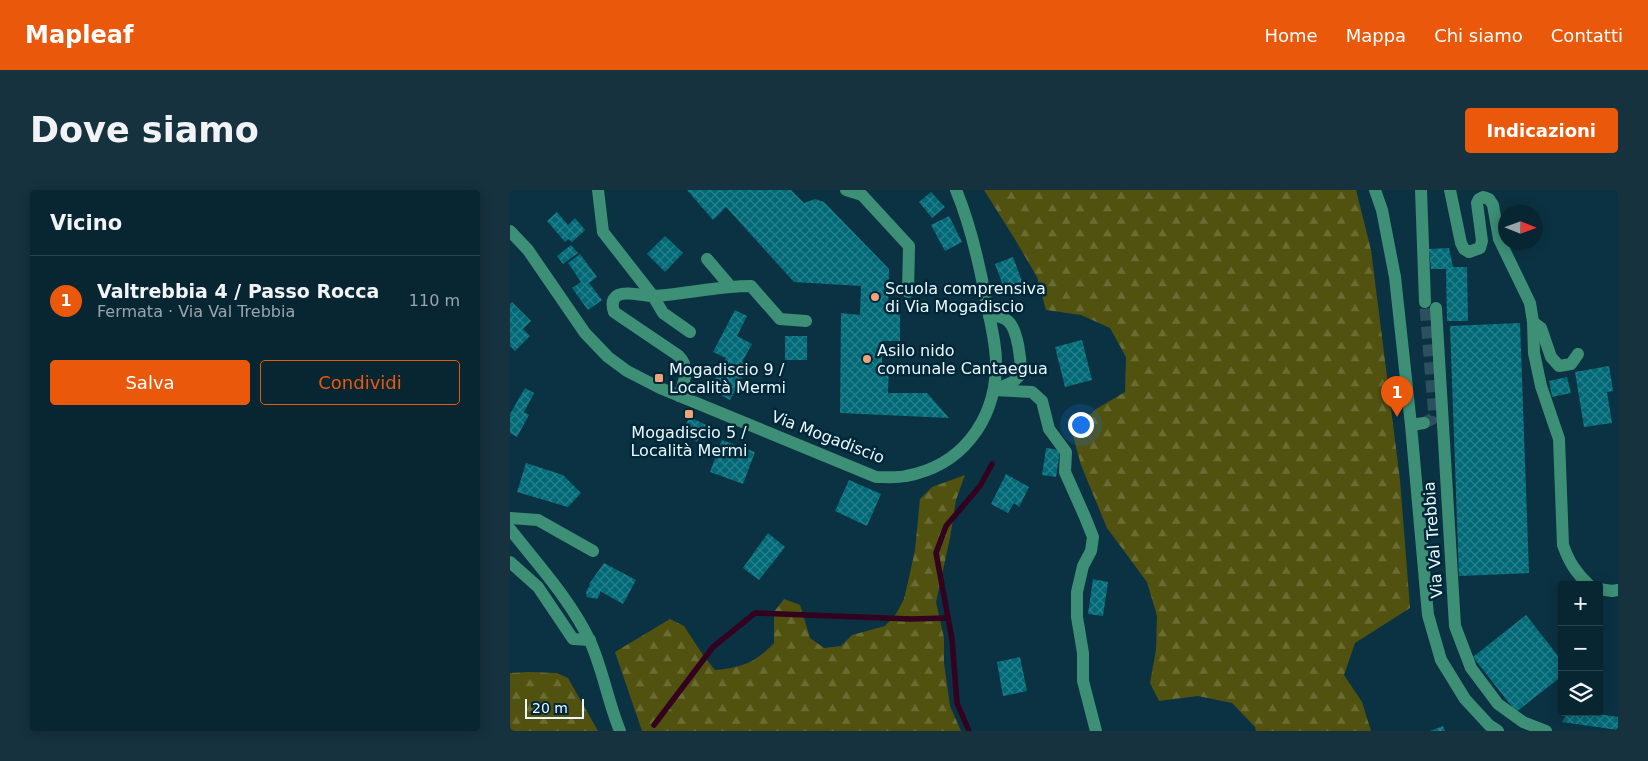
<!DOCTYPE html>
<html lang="it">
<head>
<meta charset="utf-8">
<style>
  body { margin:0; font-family:"DejaVu Sans",sans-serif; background:#16323e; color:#f1f3f6 }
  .controls { position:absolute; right:15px; bottom:15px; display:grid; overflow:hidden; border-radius:5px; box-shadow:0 2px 12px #0003 }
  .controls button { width:45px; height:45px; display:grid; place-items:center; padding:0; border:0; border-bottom:1px solid #29434d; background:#082632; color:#f1f3f6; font:25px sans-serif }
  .compass { position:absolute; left:988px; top:15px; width:45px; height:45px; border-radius:50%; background:#082632; box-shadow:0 2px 12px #0003; rotate:91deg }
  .scale { position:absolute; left:15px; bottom:12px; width:59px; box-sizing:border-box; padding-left:5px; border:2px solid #ebf7fe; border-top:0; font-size:14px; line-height:18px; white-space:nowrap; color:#ebf7fe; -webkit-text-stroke:4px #002838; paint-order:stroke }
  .you { position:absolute; left:570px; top:234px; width:18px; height:18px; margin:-12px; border:4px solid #fff; border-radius:50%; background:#1a73e8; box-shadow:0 0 0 8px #1a73e833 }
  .badge { display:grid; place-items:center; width:32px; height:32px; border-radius:50%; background:#ea580c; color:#fff; font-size:16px; font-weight:700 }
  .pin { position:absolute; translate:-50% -41px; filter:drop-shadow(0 1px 2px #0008) }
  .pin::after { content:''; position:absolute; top:26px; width:18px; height:15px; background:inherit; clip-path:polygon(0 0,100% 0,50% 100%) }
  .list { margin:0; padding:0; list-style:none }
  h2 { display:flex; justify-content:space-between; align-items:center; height:65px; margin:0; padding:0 20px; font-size:21px }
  h2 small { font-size:16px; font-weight:400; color:#98a5ac }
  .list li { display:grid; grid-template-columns:32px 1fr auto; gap:15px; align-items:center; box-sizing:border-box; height:90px; padding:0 20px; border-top:1px solid #29434d }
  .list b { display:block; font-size:19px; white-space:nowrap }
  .list p { margin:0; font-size:16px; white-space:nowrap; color:#98a5ac }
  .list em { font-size:16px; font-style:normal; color:#98a5ac }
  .actions { display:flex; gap:10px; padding:15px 20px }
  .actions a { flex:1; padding:11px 0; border:1px solid #ea580c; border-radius:5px; text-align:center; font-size:18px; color:#ea580c }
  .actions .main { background:#ea580c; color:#fff }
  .icon { flex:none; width:28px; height:28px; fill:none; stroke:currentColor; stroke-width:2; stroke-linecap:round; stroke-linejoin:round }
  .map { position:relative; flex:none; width:1108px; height:541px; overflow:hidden; border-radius:5px }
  header { display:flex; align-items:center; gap:30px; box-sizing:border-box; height:70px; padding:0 25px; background:#ea580c; color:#fff }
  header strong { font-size:24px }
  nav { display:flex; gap:28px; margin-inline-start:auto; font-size:18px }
  .intro { display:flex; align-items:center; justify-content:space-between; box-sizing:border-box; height:120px; padding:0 30px }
  h1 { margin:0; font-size:35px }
  .button { padding:12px 22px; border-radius:5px; background:#ea580c; color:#fff; font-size:18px; font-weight:700 }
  main { display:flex; gap:30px; padding:0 30px }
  aside { flex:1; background:#082632; border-radius:5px; box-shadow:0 2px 12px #0003 }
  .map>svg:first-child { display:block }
</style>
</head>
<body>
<header>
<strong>Mapleaf</strong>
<nav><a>Home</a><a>Mappa</a><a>Chi siamo</a><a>Contatti</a></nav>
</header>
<div class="intro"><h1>Dove siamo</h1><a class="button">Indicazioni</a></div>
<main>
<aside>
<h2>Vicino<small></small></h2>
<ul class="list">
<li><span class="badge">1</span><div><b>Valtrebbia 4 / Passo Rocca</b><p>Fermata · Via Val Trebbia</p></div><em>110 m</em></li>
</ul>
<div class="actions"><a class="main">Salva</a><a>Condividi</a></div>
</aside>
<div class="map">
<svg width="1108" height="541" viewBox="0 0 1108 541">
  <defs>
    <pattern id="forest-firs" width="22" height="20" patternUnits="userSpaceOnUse" patternTransform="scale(1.25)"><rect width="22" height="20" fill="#51520f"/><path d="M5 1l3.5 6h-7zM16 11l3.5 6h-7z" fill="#6a6c33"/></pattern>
    <pattern id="building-cross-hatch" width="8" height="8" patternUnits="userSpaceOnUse" patternTransform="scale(1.25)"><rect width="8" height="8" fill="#026a77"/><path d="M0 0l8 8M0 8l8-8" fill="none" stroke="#27808b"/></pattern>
  </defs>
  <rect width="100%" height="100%" fill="#0b3243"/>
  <g fill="url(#forest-firs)">
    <path d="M474 0H846L861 60 890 290 900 418 845 453 834 485 852 512 861 541H746L745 537 722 513 688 506 649 511 640 493 646 460 647 426 637 392 597 338 571 275 562 242 586 219 615 202 616 167 600 138 571 125 536 120 527 87 506 51Z"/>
    <path d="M455 285 446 310 440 348 426 412 434 448V473L440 516 451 541H132L105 462 160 429 174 436 193 465 205 480C232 478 246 472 264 453V422L274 409 290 415 300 448 314 458 331 456 342 445 375 436 386 424 394 409 398 392 405 360 410 309 422 297Z"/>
    <path d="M20 482 47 483 58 488 88 541H0V483Z"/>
  </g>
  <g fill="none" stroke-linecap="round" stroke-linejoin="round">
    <g stroke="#32021e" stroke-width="5.5">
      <path d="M144 535 203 457 245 423 401 429 438 428"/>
      <path d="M459 541 447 513 442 449 426 363 436 336 470 296 482 274"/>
    </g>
  </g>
  <g fill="url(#building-cross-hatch)">
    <path d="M177 0H281L294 13 305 9 314 12 379 79 378 120 390 121V151H372V175H379L378 203H417L439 228 330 223 331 123 350 125 351 96 284 92 216 17 203 30Z"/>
    <path d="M421 2 435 17 422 28 409 12Z"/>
    <path d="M47 22 58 35 65 28 75 40 62 52 59 49 55 52 37 31Z"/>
    <path d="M439 26 452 52 435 61 421 35Z"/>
    <path d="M155 46 173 63 155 82 137 64Z"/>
    <path d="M61 55 68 63 53 74 47 66Z"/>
    <path d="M939 58 943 77H957L958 131H937L936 79H921L919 59Z"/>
    <path d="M70 64 87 87 79 93 92 110 78 120 62 98 71 92 58 73Z"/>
    <path d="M503 67 515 99 497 106 485 74Z"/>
    <path d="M2 112 21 131 13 139 20 146 5 161 0 156V114Z"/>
    <path d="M225 120 237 126 227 146 242 154 232 172 238 176 220 210 200 199 216 168 203 162Z"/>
    <path d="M1010 133 1019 383 949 386 940 136Z"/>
    <rect x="275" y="146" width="22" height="24"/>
    <path d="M572 150 582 190 555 197 545 157Z"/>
    <path d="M1099 176 1103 201 1097 202 1102 233 1074 237 1065 182Z"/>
    <path d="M1057 187 1061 203 1042 207 1039 191Z"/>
    <path d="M15 198 24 203 14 222 19 225 7 247 0 243V224Z"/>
    <path d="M180 227 196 235 187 252 171 243Z"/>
    <path d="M212 250 245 262 233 294 200 282Z"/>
    <path d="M536 258 550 260 546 287 532 285Z"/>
    <path d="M16 273 53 285 71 303 58 317 7 302Z"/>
    <path d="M496 284 519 297 509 317 504 313 498 323 481 314Z"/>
    <path d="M339 290 371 304 357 336 325 321Z"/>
    <path d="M258 343 275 357 249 390 233 378Z"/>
    <path d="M94 373 126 390 113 414 90 401V404L87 409 77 407 76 402 80 395 79 394Z"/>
    <path d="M583 389 598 392 593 426 578 424Z"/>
    <path d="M1016 425 1052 471V486L1006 522 963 467Z"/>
    <path d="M510 467 517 501 493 506 487 472Z"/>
    <path d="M1058 522H1074L1108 527V540L1052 532Z"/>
    <path d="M933 536 935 541H920Z"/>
  </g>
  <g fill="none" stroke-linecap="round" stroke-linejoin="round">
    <path stroke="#2d505f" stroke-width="12" stroke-dasharray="12 6" stroke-linecap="butt" d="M914 233 922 229 924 221 915 112"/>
    <g stroke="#3d8f76" stroke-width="12">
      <path d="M88 0 93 42 143 106 153 123 180 142"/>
      <path d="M336 0 352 5 399 56 398 102"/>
      <path d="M865 0 872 20 885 87 901 235 918 425 931 470 955 509 979 535 988 541"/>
      <path d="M911 0 915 112"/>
      <path d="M940 0 951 53 954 59 959 62 970 58 972 51 967 13 969 9 973 7 979 9 983 15 989 49 1020 113 1023 132 1024 163 1031 196 1049 249 1053 355C1059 372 1066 383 1079 395"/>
      <path d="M0 41 18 60 75 143 98 167 117 181 150 198 366 287C376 287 387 288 396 286 451 276 484 232 486 178 487 156 480 132 476 110 469 72 461 36 446 0"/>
      <path d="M197 69 220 96"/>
      <path d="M926 118 945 436 961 478 988 514 1013 532 1036 541"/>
      <path d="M479 126C486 126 492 126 498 131 508 140 511 170 511 184L503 192 486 199"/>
      <path d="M1023 132 1031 138 1041 167 1049 176 1061 174 1068 164"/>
      <path d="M484 200 522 202 532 211 539 239 556 262 555 282 575 327 583 347 581 361 573 376 567 402V427L573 463V491L586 541"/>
      <path d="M169 206C174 191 181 179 169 166L104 122C102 116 101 109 108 105 117 101 133 106 143 106 176 104 208 96 241 96L270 129 296 131"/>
      <path d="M901 235 914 233"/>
      <path d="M0 328 28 330 83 361"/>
      <path d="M0 339C28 375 60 409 80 451 93 480 98 512 110 541"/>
      <path d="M0 372 28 397 63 449 80 450"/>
      <path d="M1089 399 1102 401 1108 400"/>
    </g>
  </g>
  <g fill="#efa377" stroke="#002838" stroke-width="2">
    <circle cx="365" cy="107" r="5"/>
    <circle cx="357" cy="169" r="5"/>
    <rect x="144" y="183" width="10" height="10" rx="2.5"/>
    <rect x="174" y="219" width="10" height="10" rx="2.5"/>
  </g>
  <g text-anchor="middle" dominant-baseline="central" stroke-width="5" stroke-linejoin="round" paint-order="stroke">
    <g font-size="16" fill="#ebf7fe" stroke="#002838" text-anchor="start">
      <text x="375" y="98">Scuola comprensiva<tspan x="375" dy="18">di Via Mogadiscio</tspan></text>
      <text x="367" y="160">Asilo nido<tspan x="367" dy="18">comunale Cantaegua</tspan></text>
      <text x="159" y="179">Mogadiscio 9 /<tspan x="159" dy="18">Località Mermi</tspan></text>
      <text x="179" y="242" text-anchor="middle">Mogadiscio 5 /<tspan x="179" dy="18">Località Mermi</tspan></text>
    </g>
    <g font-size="16" fill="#ebf7fe" stroke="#002838">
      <text transform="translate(318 247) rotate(21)">Via Mogadiscio</text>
      <text transform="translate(923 350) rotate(-94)">Via Val Trebbia</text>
    </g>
  </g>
</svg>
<div class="controls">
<button>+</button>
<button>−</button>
<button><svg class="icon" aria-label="layers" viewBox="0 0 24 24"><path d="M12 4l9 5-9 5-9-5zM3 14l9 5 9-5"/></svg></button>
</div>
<svg class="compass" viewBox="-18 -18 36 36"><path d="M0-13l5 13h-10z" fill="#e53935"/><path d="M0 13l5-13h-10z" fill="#98a5ac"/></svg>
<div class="scale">20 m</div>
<div class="you"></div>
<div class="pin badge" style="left:887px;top:227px">1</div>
</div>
</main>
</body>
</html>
